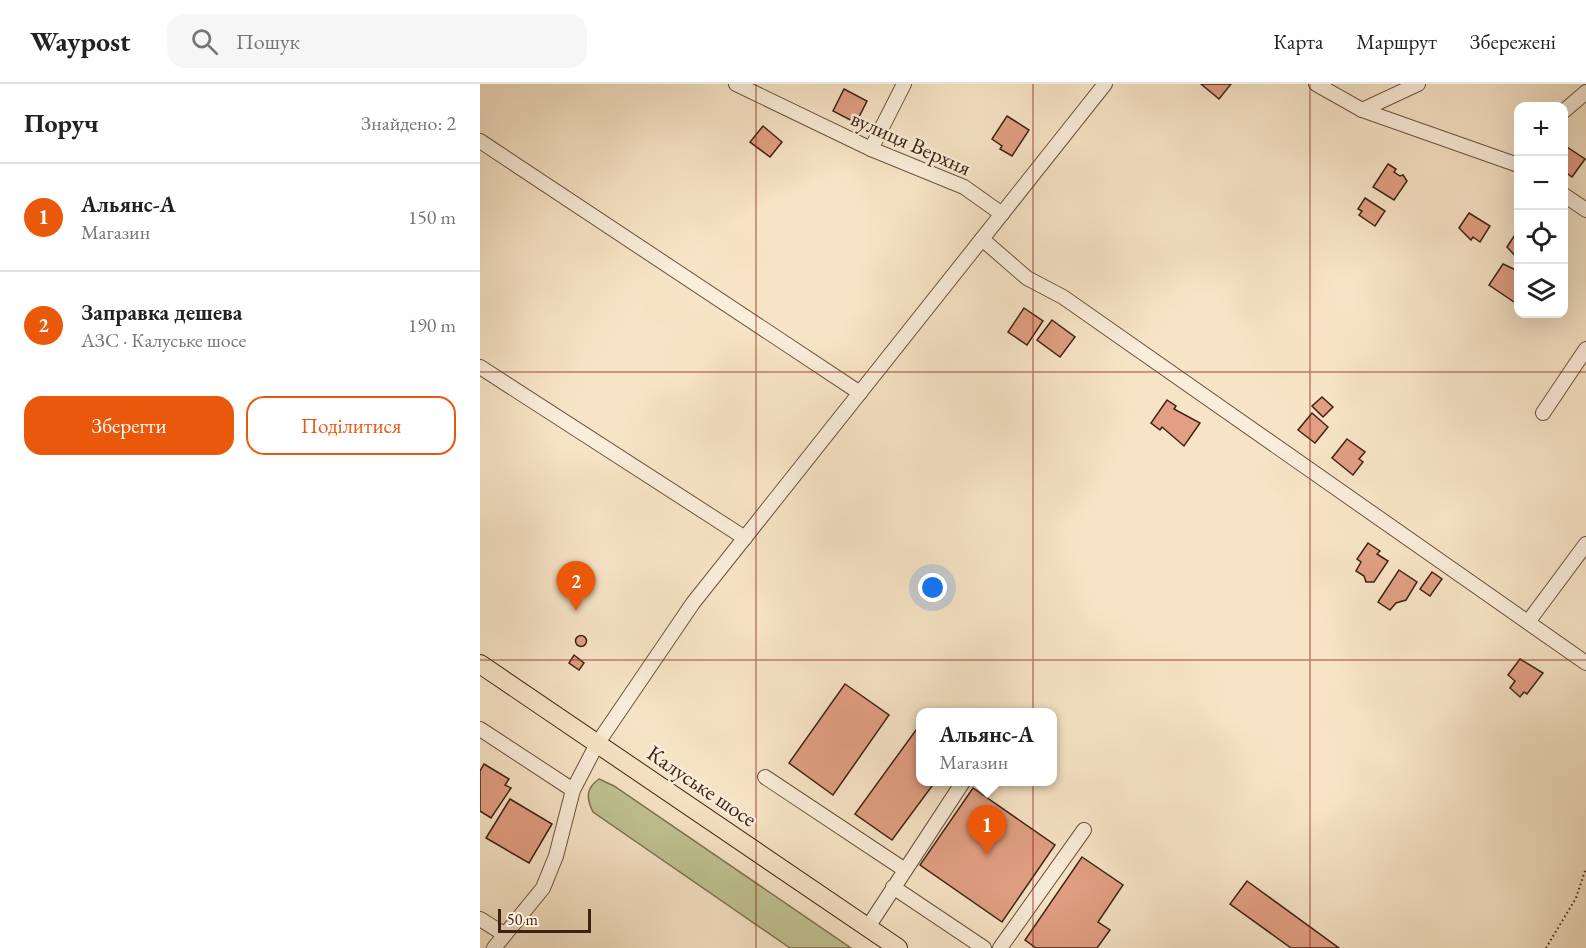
<!DOCTYPE html>
<html lang="uk">
<head>
<meta charset="utf-8">
<style>
  body { margin:0; font-family:"EB Garamond",serif; background:#f6f6f6; color:#222 }
  .controls { position:absolute; right:18px; top:18px; display:grid; overflow:hidden; border-radius:12px; box-shadow:0 6px 24px #0002 }
  .controls button { width:54px; height:54px; display:grid; place-items:center; padding:0; border:0; border-bottom:2px solid #e0e0e0; background:#fff; color:#222; font:30px sans-serif }
  .scale { position:absolute; left:18px; bottom:15px; width:93px; box-sizing:border-box; padding-left:6px; border:3px solid #3f2215; border-top:0; font-size:16px; line-height:21px; white-space:nowrap; color:#3f2215; -webkit-text-stroke:4px #faedda; paint-order:stroke }
  .you { position:absolute; left:453px; top:504px; width:21px; height:21px; margin:-15px; border:4px solid #fff; border-radius:50%; background:#1a73e8; box-shadow:0 0 0 9px #1a73e833 }
  .badge { display:grid; place-items:center; width:39px; height:39px; border-radius:50%; background:#ea580c; color:#fff; font-size:20px; font-weight:700 }
  .pin { position:absolute; translate:-50% -50px; filter:drop-shadow(0 2px 3px #0008) }
  .pin::after { content:''; position:absolute; top:32px; width:21px; height:18px; background:inherit; clip-path:polygon(0 0,100% 0,50% 100%) }
  .popup { position:absolute; left:436px; top:624px; width:141px; height:78px; box-sizing:border-box; display:grid; place-content:center; border-radius:12px; background:#fff; filter:drop-shadow(0 2px 4px #0005); font-size:20px; white-space:nowrap; color:#767676 }
  .popup b { font-size:22px; color:#222 }
  .popup::after { content:''; position:absolute; left:50%; top:100%; margin-left:-12px; border:12px solid transparent; border-top-color:#fff }
  .list { margin:0; padding:0; list-style:none }
  h2 { display:flex; justify-content:space-between; align-items:center; height:78px; margin:0; padding:0 24px; font-size:26px }
  h2 small { font-size:20px; font-weight:400; color:#767676 }
  .list li { display:grid; grid-template-columns:39px 1fr auto; gap:18px; align-items:center; box-sizing:border-box; height:108px; padding:0 24px; border-top:2px solid #e0e0e0 }
  .list b { display:block; font-size:22px; white-space:nowrap }
  .list p { margin:0; font-size:20px; white-space:nowrap; color:#767676 }
  .list em { font-size:20px; font-style:normal; color:#767676 }
  .actions { display:flex; gap:12px; padding:18px 24px }
  .actions a { flex:1; padding:14px 0; border:2px solid #ea580c; border-radius:18px; text-align:center; font-size:21px; color:#ea580c }
  .actions .main { background:#ea580c; color:#fff }
  .icon { flex:none; width:33px; height:33px; fill:none; stroke:currentColor; stroke-width:2; stroke-linecap:round; stroke-linejoin:round }
  .map { position:relative; flex:none; width:1106px; height:864px; overflow:hidden }
  header { display:flex; align-items:center; gap:36px; box-sizing:border-box; height:84px; padding:0 30px; background:#fff; border-bottom:2px solid #e0e0e0 }
  header strong { font-size:28px }
  nav { display:flex; gap:33px; margin-inline-start:auto; font-size:21px }
  .search { width:420px; height:54px; background:#f6f6f6; display:flex; align-items:center; gap:15px; box-sizing:border-box; padding:0 21px; border-radius:18px; color:#767676; font-size:22px }
  main { display:flex }
  aside { flex:1; background:#fff }
  .map>svg:first-child { display:block }
</style>
</head>
<body>
<header>
<strong>Waypost</strong>
<div class="search"><svg class="icon" aria-label="search" viewBox="0 0 24 24"><circle cx="10" cy="10" r="6"/><path d="M15 15l6 6"/></svg>Пошук</div>
<nav><a>Карта</a><a>Маршрут</a><a>Збережені</a></nav>
</header>
<main>
<aside>
<h2>Поруч<small>Знайдено: 2</small></h2>
<ul class="list">
<li><span class="badge">1</span><div><b>Альянс-А</b><p>Магазин</p></div><em>150 m</em></li>
<li><span class="badge">2</span><div><b>Заправка дешева</b><p>АЗС · Калуське шосе</p></div><em>190 m</em></li>
</ul>
<div class="actions"><a class="main">Зберегти</a><a>Поділитися</a></div>
</aside>
<div class="map">
<svg width="1106" height="864" viewBox="0 0 1106 864">
  <rect width="100%" height="100%" fill="#f7e4c6"/>
  <filter id="stains"><feTurbulence type="fractalNoise" baseFrequency=".00333" numOctaves="4"/><feColorMatrix values="0 0 0 0 .2 0 0 0 0 .09 0 0 0 0 .02 0 0 0 .5 -.17"/></filter>
  <radialGradient id="worn" r=".72"><stop offset=".6" stop-color="#630" stop-opacity="0"/><stop offset="1" stop-color="#630" stop-opacity=".3"/></radialGradient>
  <path fill="#c0c393" stroke="#807254" stroke-width="1.5" d="M119 695 134 702 371 864H310L113 728C106 714 106 704 119 695Z"/>
  <g fill="#e29f83" stroke="#3f2215" stroke-width="1.5">
    <path d="M721 0H751L739 15Z"/>
    <path d="M364 5 387 17 376 39 353 27Z"/>
    <path d="M527 32 549 46 532 72 520 65 522 62 512 55Z"/>
    <path d="M283 42 302 58 290 73 270 58Z"/>
    <path d="M1084 61 1105 75 1092 93 1084 87Z"/>
    <path d="M908 80 916 85 914 88 920 92 923 91 927 97 914 116 893 103Z"/>
    <path d="M885 114 905 127 895 142 879 131 882 127 878 125Z"/>
    <path d="M989 129 1010 142 1000 158 993 153 991 156 979 144Z"/>
    <path d="M1038 146V175L1027 163Z"/>
    <path d="M1023 180 1038 187V211L1034 218 1009 201Z"/>
    <path d="M544 224 563 237 547 261 528 248Z"/>
    <path d="M572 236 595 253 580 273 557 256Z"/>
    <path d="M842 313 853 323 843 333 832 322Z"/>
    <path d="M687 316 696 322 694 325 720 339 704 362 682 343 680 346 671 339Z"/>
    <path d="M832 329 848 343 835 359 818 346Z"/>
    <path d="M867 355 885 368 879 375 883 378 873 391 852 374Z"/>
    <path d="M888 459 900 467 897 470 908 477 894 498H886L884 492 876 487 881 478 877 475Z"/>
    <path d="M919 486 937 498 926 516 916 519 910 526 898 518Z"/>
    <path d="M952 488 962 495 950 512 940 505Z"/>
    <circle cx="101" cy="557" r="5.5"/>
    <path d="M94 571 104 579 99 586 89 579Z"/>
    <path d="M1040 575 1063 589 1047 610 1044 608 1040 613 1030 604 1035 597 1028 591Z"/>
    <path d="M365 600 409 631 353 711 309 679Z"/>
    <path d="M436 646 441 650V698H455L412 756 375 730Z"/>
    <path d="M4 680 29 695 25 701 31 704 11 734 0 727V687Z"/>
    <path d="M493 704 575 761 522 838 440 781Z"/>
    <path d="M30 715 72 740 49 779 6 754Z"/>
    <path d="M602 773 643 801 618 838 630 846 617 864H556L545 856Z"/>
    <path d="M767 797 859 864H811L750 820Z"/>
  </g>
  <g fill="none" stroke-linecap="round" stroke-linejoin="round">
    <g stroke="#6d5241" stroke-width="16">
      <g id="minor">
        <path d="M256 0 391 65 484 103 522 130"/>
        <path d="M836 0 882 26 1038 81"/>
        <path d="M882 26 938 0"/>
        <path d="M1084 27 1106 8"/>
        <path d="M0 57 380 309"/>
        <path d="M391 65 424 0"/>
        <path d="M1084 111 1106 126"/>
        <path d="M502 155 547 194 583 213 1106 579"/>
        <path d="M0 283 265 454"/>
        <path d="M1063 329 1106 265"/>
        <path d="M1048 538 1106 460"/>
        <path d="M0 645 93 706"/>
        <path d="M285 693 425 786"/>
        <path d="M413 803 504 864"/>
        <path d="M0 835 24 850"/>
        <path d="M388 843 483 698"/>
        <path d="M14 864 63 804 76 772 93 706 117 660 213 519 625 0"/>
        <path d="M520 864 604 746"/>
      </g>
    </g>
    <g stroke="#3f2215" stroke-width="20">
      <path id="major" d="M0 580 418 864"/>
    </g>
    <path stroke="#3f2215" stroke-width="2" stroke-dasharray="1.5 3" stroke-linecap="butt" d="M1066 864 1096 814 1106 784"/>
    <use href="#minor" stroke="#faedda" stroke-width="14"/>
    <use href="#major" stroke="#f7e4c6" stroke-width="18"/>
  </g>
  <path fill="none" stroke="#8f2418" stroke-width="1.5" stroke-opacity="0.55" d="M276 0V864M553 0V864M830 0V864M0 288H1106M0 576H1106"/>
  <g text-anchor="middle" dominant-baseline="central" stroke-width="5" stroke-linejoin="round" paint-order="stroke">
    <g font-size="22" fill="#3f2215" stroke="#faedda">
      <text transform="translate(431 59) rotate(24)">вулиця Верхня</text>
      <text transform="translate(222 702) rotate(34)">Калуське шосе</text>
    </g>
  </g>
  <rect width="100%" height="100%" filter="url(#stains)"/>
  <rect width="100%" height="100%" fill="url(#worn)"/>
</svg>
<div class="controls">
<button>+</button>
<button>−</button>
<button><svg class="icon" aria-label="locate" viewBox="0 0 24 24"><circle cx="12" cy="12" r="6"/><path d="M12 2v4M12 18v4M2 12h4M18 12h4"/></svg></button>
<button><svg class="icon" aria-label="layers" viewBox="0 0 24 24"><path d="M12 4l9 5-9 5-9-5zM3 14l9 5 9-5"/></svg></button>
</div>
<div class="scale">50 m</div>
<div class="you"></div>
<div class="pin badge" style="left:507px;top:771px">1</div>
<div class="popup"><b>Альянс-А</b>Магазин</div>
<div class="pin badge" style="left:96px;top:527px">2</div>
</div>
</main>
</body>
</html>
